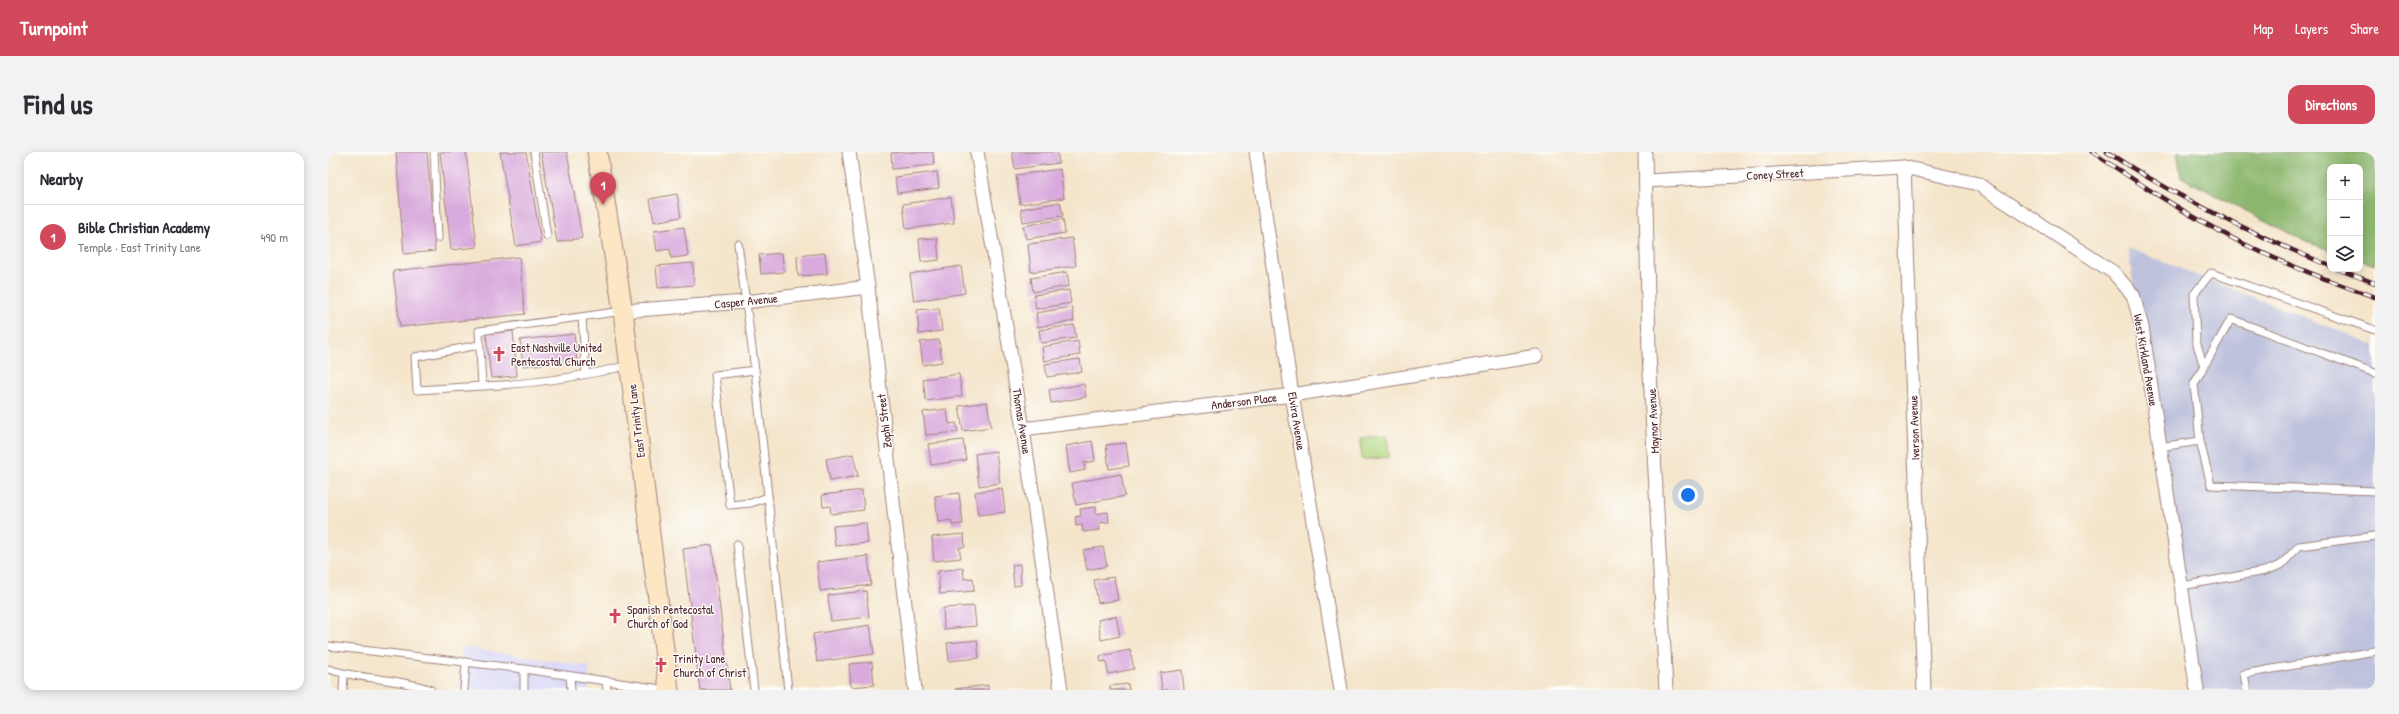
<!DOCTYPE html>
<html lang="en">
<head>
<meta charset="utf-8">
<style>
  body { margin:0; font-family:"Patrick Hand",sans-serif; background:#f2f2f3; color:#2b2b33 }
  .controls { position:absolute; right:12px; top:12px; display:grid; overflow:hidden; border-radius:8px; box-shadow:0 2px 10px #0003 }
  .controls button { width:36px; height:36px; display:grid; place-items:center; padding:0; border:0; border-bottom:1px solid #e1e1e2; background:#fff; color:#2b2b33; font:20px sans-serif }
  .you { position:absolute; left:1360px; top:343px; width:14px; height:14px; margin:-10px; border:3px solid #fff; border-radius:50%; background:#1a73e8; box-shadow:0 0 0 6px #1a73e833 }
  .badge { display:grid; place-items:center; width:26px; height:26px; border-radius:50%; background:#d1495b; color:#fff; font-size:13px; font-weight:700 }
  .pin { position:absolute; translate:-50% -33px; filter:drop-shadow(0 1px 2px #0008) }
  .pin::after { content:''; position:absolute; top:21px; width:14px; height:12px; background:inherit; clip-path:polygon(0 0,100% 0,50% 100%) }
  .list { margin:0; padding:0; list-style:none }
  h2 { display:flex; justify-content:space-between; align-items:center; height:52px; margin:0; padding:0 16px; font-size:17px }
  h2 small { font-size:13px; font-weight:400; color:#7c7c81 }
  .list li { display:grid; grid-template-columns:26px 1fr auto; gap:12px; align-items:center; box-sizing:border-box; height:64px; padding:0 16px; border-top:1px solid #e1e1e2 }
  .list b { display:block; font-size:15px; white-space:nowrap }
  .list p { margin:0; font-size:13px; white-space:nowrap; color:#7c7c81 }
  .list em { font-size:13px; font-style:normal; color:#7c7c81 }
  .icon { flex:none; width:22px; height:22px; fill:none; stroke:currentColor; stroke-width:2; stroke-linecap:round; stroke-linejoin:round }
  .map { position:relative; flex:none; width:2047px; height:538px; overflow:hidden; border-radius:12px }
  header { display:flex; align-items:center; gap:24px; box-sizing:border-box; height:56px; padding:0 20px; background:#d1495b; color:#fff }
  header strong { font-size:19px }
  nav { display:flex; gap:22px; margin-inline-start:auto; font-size:14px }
  .intro { display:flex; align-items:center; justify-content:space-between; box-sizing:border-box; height:96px; padding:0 24px }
  h1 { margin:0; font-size:28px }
  .button { padding:10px 18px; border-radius:12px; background:#d1495b; color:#fff; font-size:14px; font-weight:700 }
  main { display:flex; gap:24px; padding:0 24px }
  aside { flex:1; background:#fff; border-radius:12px; box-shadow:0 2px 10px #0003 }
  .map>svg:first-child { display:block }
</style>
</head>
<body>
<header>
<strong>Turnpoint</strong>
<nav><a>Map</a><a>Layers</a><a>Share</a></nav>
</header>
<div class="intro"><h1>Find us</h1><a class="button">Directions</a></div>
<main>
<aside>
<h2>Nearby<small></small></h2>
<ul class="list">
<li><span class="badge">1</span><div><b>Bible Christian Academy</b><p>Temple · East Trinity Lane</p></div><em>490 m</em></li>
</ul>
</aside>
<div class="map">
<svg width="2047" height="538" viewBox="0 0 2047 538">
  <rect width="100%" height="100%" fill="#fdfcf7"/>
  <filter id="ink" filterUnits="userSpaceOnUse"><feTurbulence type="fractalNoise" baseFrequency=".025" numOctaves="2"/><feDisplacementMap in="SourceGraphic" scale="8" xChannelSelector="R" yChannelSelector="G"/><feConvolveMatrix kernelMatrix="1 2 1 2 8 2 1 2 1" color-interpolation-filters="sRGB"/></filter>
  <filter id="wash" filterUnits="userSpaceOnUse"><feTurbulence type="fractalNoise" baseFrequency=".012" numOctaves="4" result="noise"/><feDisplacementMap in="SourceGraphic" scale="16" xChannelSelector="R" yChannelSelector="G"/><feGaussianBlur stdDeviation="0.9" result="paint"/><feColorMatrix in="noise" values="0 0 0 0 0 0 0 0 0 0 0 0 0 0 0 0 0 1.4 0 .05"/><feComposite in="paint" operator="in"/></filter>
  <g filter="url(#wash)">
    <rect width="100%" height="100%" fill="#f4e5cb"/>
    <path fill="#d8d7f8" d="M134 495 261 514 260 538H131Z"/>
    <path fill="#bfc2dd" d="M1800 96 2047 193V538H1865Z"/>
    <path fill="#b1d67f" stroke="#7e7a55" d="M1059 283 1061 305 1034 308 1032 286Z"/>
    <path fill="#8cb76e" stroke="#6b6b4c" d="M1849 0H2047V113L2032 108V15H2002V98L1978 90 1853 25Z"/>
    <g id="blocks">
      <g fill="#d9aadd">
        <path d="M68 0H99L107 99 76 102Z"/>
        <path d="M112 0H138L149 95 123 98Z"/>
        <path d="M172 0H198L213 90 188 94Z"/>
        <path d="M213 0H239L254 86 229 90Z"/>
        <path d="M575 0H605L606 13 564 17 563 1Z"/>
        <path d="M684 0H729L731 11 687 17Z"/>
        <path d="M732 17 736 46 692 52 688 23Z"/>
        <path d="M609 20 611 36 569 41 567 25Z"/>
        <path d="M349 42 353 65 326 70 322 47Z"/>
        <path d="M623 45 626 71 578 77 575 52Z"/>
        <path d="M732 50 735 64 695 70 693 57Z"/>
        <path d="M735 67 737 81 698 87 695 74Z"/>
        <path d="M356 75 360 104 343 106 342 97 329 99 326 79Z"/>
        <path d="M609 86 611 108 593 110 591 87Z"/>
        <path d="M744 86 748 114 703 120 700 92Z"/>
        <path d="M454 101 456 120 433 122 431 103Z"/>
        <path d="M497 101 499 122 470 124 469 104Z"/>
        <path d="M191 105 197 162 72 175 65 119Z"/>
        <path d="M365 111 366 133 330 136 328 114Z"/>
        <path d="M633 114 637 141 586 149 582 122Z"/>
        <path d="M739 120 741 134 705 140 703 126Z"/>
        <path d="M741 138 743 151 708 157 706 143Z"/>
        <path d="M744 155 746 169 710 175 708 161Z"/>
        <path d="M611 156 614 179 591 182 589 158Z"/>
        <path d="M746 173 748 186 713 191 711 178Z"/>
        <path d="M185 179 189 224 163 226 158 182Z"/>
        <path d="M246 182 249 209 195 214 192 188Z"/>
        <path d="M611 188 614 210 595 213 592 190Z"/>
        <path d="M750 189 752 203 716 209 714 195Z"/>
        <path d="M752 207 754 220 719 225 717 212Z"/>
        <path d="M631 222 634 244 598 249 595 227Z"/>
        <path d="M756 232 758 245 723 251 721 238Z"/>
        <path d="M659 250 663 275 635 279 631 254Z"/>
        <path d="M619 257 621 272 628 271 630 280 598 283 595 260Z"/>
        <path d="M635 288 638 308 603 313 600 292Z"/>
        <path d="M764 289 767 309 756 311 757 318 742 321 738 294Z"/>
        <path d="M798 291 801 314 781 317 778 293Z"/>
        <path d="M668 299 672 331 651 334 647 302Z"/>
        <path d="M525 302 530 324 502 329 498 307Z"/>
        <path d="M793 322 797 344 748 353 744 331Z"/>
        <path d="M674 336 677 360 650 363 647 340Z"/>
        <path d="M534 338 536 358 503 362 502 354 495 355 494 343Z"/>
        <path d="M631 341 635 372 624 373 623 368 610 370 607 344Z"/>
        <path d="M768 355V362L780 360 781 370 771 371 772 378 755 380 754 373 748 374 747 365 753 364 752 357Z"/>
        <path d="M538 371 540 391 507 394 505 374Z"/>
        <path d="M636 382 637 395 631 396 633 406 606 409 604 385Z"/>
        <path d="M384 393 402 538H372L355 397Z"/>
        <path d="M775 395 779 414 759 418 755 398Z"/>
        <path d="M540 404 543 433 492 439 489 410Z"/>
        <path d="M692 412 693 433 686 434 684 413Z"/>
        <path d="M635 416 636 427 645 426 646 439 612 442 610 419Z"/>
        <path d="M786 425 790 448 770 451 766 428Z"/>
        <path d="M538 439 541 465 503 469 500 443Z"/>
        <path d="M646 454 648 474 616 477 615 456Z"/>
        <path d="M788 464 792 484 773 488 770 468Z"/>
        <path d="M542 473 546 502 489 510 485 482Z"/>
        <path d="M649 488 651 506 621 509 619 491Z"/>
        <path d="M802 498 806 517 780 522 778 509 773 510 772 504Z"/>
        <path d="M544 510 546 533 523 535 521 512Z"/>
        <path d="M854 518 856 538H834L832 521Z"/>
        <path d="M800 532 801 538H782V534Z"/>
        <path d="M660 533V538H627V537Z"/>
      </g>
    </g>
  </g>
  <g filter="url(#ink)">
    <use href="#blocks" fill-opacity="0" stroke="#9f827b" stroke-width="1"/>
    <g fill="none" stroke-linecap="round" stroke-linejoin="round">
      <g stroke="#9f827b" stroke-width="9">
        <g id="lane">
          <path d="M106 0 110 86"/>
          <path d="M206 0 219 84"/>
          <path d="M410 92 427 218 460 538"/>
          <path d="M295 159 151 179 154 234C203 232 254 225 302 213"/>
          <path d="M254 165 258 222"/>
          <path d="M151 193 87 205 89 238 154 234"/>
          <path d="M1876 215 1868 189 1866 142 1883 121 2047 178"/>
          <path d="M427 218 387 223 402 353 423 351 440 345"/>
          <path d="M2047 221 1903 167 1866 232 1872 289 1883 333 2047 339"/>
          <path d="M1832 295 1872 289"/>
          <path d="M409 392 426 538"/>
          <path d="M1854 434 1937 419 1953 413 1971 394 2047 384"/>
          <path d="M0 494 196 517 340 538"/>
          <path d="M0 517C34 528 70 526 103 538"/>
          <path d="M196 517V538"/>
          <path d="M242 524 243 538"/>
          <path d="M278 529 279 538"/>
          <path d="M15 538 16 522"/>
          <path d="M136 538 138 510"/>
          <path d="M1919 538 1916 522 2047 499"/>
        </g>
      </g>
      <g stroke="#9f827b" stroke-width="15">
        <g id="street">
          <path d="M521 0 540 135 587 538"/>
          <path d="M649 0 695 277 733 538"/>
          <path d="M928 0 964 243 1013 538"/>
          <path d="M1317 0 1321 200 1338 538"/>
          <path d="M1576 15 1596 538"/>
          <path d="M1318 29 1576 15 1650 32 1785 120 1805 143 1814 175 1869 538"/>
          <path d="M295 159 417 150 540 135"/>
          <path d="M695 277 964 243 1208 204"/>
        </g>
      </g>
      <g stroke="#9f827b" stroke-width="21">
        <path id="secondary" d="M269 0 295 159 341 538"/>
      </g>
      <use href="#lane" stroke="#fff" stroke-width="7"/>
      <use href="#street" stroke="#fff" stroke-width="13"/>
      <use href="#secondary" stroke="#fce6c4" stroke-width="19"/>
      <g stroke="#4a1f2b" stroke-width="4.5">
        <g id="rail">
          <path d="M1764 0C1806 28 1848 56 1893 80 1942 107 1995 127 2047 145"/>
          <path d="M1779 0C1849 46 1925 82 2002 114"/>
          <path d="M2009 117 2047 131"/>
        </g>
      </g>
      <use href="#rail" stroke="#fdfcf7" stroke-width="3" stroke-dasharray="9" stroke-linecap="butt"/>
    </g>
  </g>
  <defs>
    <g id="church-bare" transform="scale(1.2)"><path d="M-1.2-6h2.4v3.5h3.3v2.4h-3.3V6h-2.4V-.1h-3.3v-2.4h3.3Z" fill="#d1495b" stroke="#fdfcf7" stroke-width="2.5" paint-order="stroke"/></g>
  </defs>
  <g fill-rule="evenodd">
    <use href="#church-bare" x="171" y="202"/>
    <use href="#church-bare" x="287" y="464"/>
    <use href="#church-bare" x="333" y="513"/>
  </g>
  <g text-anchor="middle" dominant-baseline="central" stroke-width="3" stroke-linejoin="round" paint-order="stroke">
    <g font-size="12" fill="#4a1f2b" stroke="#fdfcf7">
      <text transform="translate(1447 22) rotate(-3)">Coney Street</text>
      <text transform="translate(418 149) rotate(-6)">Casper Avenue</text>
      <text transform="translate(1818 208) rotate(80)">West Kirkland Avenue</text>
      <text transform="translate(916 249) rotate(-7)">Anderson Place</text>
      <text transform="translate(308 269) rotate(-97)">East Trinity Lane</text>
      <text transform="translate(556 269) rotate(-97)">Zophi Street</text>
      <text transform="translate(694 269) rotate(81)">Thomas Avenue</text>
      <text transform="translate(969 269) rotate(81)">Elvira Avenue</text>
      <text transform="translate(1325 269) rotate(-93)">Maynor Avenue</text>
      <text transform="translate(1586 276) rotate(-92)">Iverson Avenue</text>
    </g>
    <g font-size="12" fill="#4a1f2b" stroke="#fdfcf7" text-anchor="start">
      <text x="183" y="195">East Nashville United<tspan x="183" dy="14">Pentecostal Church</tspan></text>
      <text x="299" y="457">Spanish Pentecostal<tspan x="299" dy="14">Church of God</tspan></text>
      <text x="345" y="506">Trinity Lane<tspan x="345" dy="14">Church of Christ</tspan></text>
    </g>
  </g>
</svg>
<div class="controls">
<button>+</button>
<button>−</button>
<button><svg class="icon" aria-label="layers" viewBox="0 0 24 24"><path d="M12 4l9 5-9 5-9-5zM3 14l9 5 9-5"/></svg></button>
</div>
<div class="you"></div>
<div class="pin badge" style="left:275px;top:53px">1</div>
</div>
</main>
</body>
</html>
